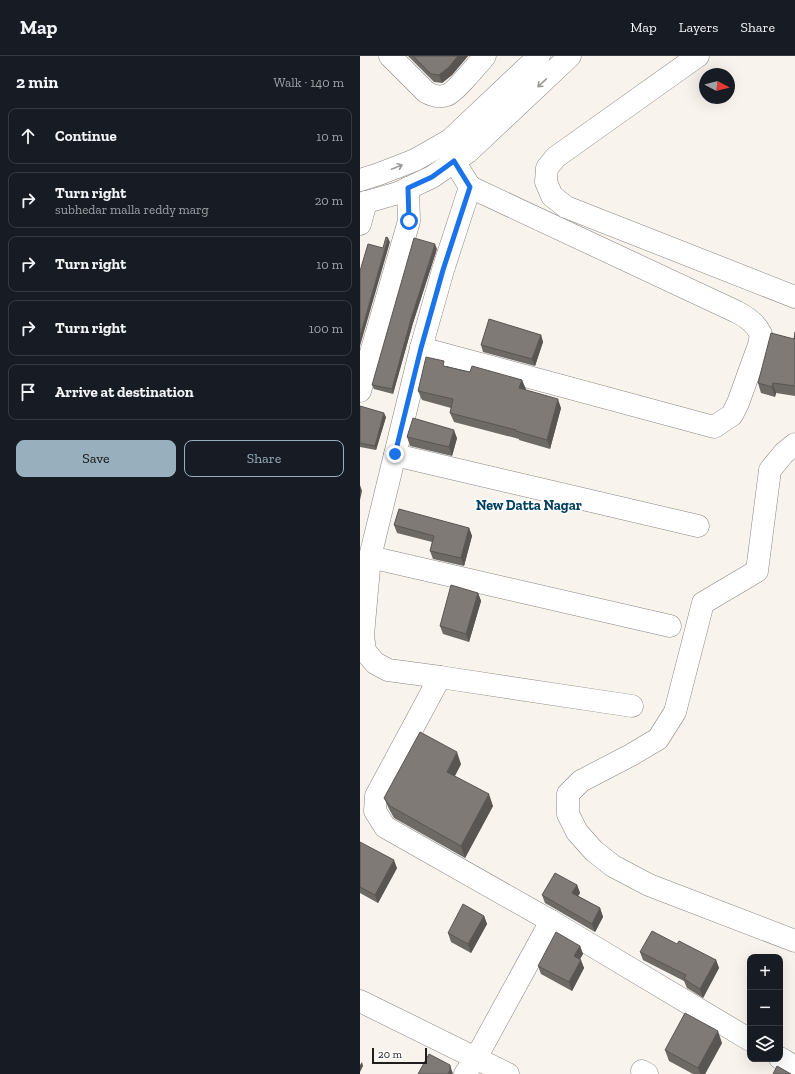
<!DOCTYPE html>
<html lang="en">
<head>
<meta charset="utf-8">
<style>
  body { margin:0; font-family:"Zilla Slab",serif; background:#20242c; color:#f1f3f6 }
  .controls { position:absolute; right:12px; bottom:12px; display:grid; overflow:hidden; border-radius:8px; box-shadow:0 4px 16px #0002 }
  .controls button { width:36px; height:36px; display:grid; place-items:center; padding:0; border:0; border-bottom:1px solid #363941; background:#171b24; color:#f1f3f6; font:20px sans-serif }
  .compass { position:absolute; left:339px; top:12px; width:36px; height:36px; border-radius:50%; background:#171b24; box-shadow:0 4px 16px #0002; rotate:97deg }
  .scale { position:absolute; left:12px; bottom:10px; width:55px; box-sizing:border-box; padding-left:4px; border:2px solid #201e1c; border-top:0; font-size:11px; line-height:14px; white-space:nowrap; color:#201e1c; -webkit-text-stroke:3px #fff; paint-order:stroke }
  .stop { position:absolute; width:12px; height:12px; margin:-9px; border:3px solid #1a73e8; border-radius:50%; background:#fff }
  .stop.end { background:#1a73e8; border-color:#fff; box-shadow:0 1px 4px #0008 }
  .list { margin:0; padding:0; list-style:none }
  h2 { display:flex; justify-content:space-between; align-items:center; height:52px; margin:0; padding:0 16px; font-size:17px }
  h2 small { font-size:13px; font-weight:400; color:#9ea1a6 }
  .list li { display:grid; grid-template-columns:26px 1fr auto; gap:12px; align-items:center; box-sizing:border-box; height:56px; margin:0 8px 8px; padding:0 8px; border:1px solid #363941; border-radius:8px }
  .list b { display:block; font-size:15px; white-space:nowrap }
  .list p { margin:0; font-size:13px; white-space:nowrap; color:#9ea1a6 }
  .list em { font-size:13px; font-style:normal; color:#9ea1a6 }
  .actions { display:flex; gap:8px; padding:12px 16px }
  .actions a { flex:1; padding:9px 0; border:1px solid #98afbe; border-radius:8px; text-align:center; font-size:14px; color:#98afbe }
  .actions .main { background:#98afbe; color:#111 }
  .icon { flex:none; width:22px; height:22px; fill:none; stroke:currentColor; stroke-width:2; stroke-linecap:round; stroke-linejoin:round }
  .map { position:relative; flex:none; width:435px; height:1018px; overflow:hidden }
  header { display:flex; align-items:center; gap:24px; box-sizing:border-box; height:56px; padding:0 20px; background:#171b24; border-bottom:1px solid #363941 }
  header strong { font-size:19px }
  nav { display:flex; gap:22px; margin-inline-start:auto; font-size:14px }
  main { display:flex }
  aside { flex:1; background:#171b24 }
  .map>svg:first-child { display:block }
</style>
</head>
<body>
<header>
<strong>Map</strong>
<nav><a>Map</a><a>Layers</a><a>Share</a></nav>
</header>
<main>
<aside>
<h2>2 min<small>Walk · 140 m</small></h2>
<ul class="list">
<li><svg class="icon" aria-label="ahead" viewBox="0 0 24 24"><path d="M12 20V5M6 11l6-6 6 6"/></svg><div><b>Continue</b></div><em>10 m</em></li>
<li><svg class="icon" aria-label="right" viewBox="0 0 24 24"><path d="M7 20v-9h11M14 6l5 5-5 5"/></svg><div><b>Turn right</b><p>subhedar malla reddy marg</p></div><em>20 m</em></li>
<li><svg class="icon" aria-label="right" viewBox="0 0 24 24"><path d="M7 20v-9h11M14 6l5 5-5 5"/></svg><div><b>Turn right</b></div><em>10 m</em></li>
<li><svg class="icon" aria-label="right" viewBox="0 0 24 24"><path d="M7 20v-9h11M14 6l5 5-5 5"/></svg><div><b>Turn right</b></div><em>100 m</em></li>
<li><svg class="icon" aria-label="arrive" viewBox="0 0 24 24"><path d="M6 21V4h12l-3 4 3 4H6"/></svg><div><b>Arrive at destination</b></div></li>
</ul>
<div class="actions"><a class="main">Save</a><a>Share</a></div>
</aside>
<div class="map">
<svg width="435" height="1018" viewBox="0 0 435 1018">
  <rect width="100%" height="100%" fill="#f9f3ee"/>
  <g fill="none" stroke-linecap="round" stroke-linejoin="round">
    <g stroke="#898580" stroke-width="23">
      <g id="minor">
        <path d="M30 0 66 36C73 40 79 42 87 39 94 37 119 7 125 0"/>
        <path d="M338 0 196 101 187 112 186 126 192 140 206 151 435 241"/>
        <path d="M94 105 110 131 83 214 61 292 10 501 3 579 5 595 15 607 28 614 80 621 16 740 15 755 25 771 191 865 390 984"/>
        <path d="M0 168 6 146"/>
        <path d="M61 292 354 371 372 359 378 347 399 289 401 278C395 267 388 262 377 256L110 131"/>
        <path d="M0 335 49 165 48 132"/>
        <path d="M435 388 424 397 410 414 397 515 343 547 315 656 298 683 271 699 221 725 208 738V758L217 776 234 795 253 810 289 829 435 885"/>
        <path d="M35 399 338 470"/>
        <path d="M10 501 310 570"/>
        <path d="M80 621 272 650"/>
        <path d="M0 945 148 1018"/>
        <path d="M420 1002 435 1011"/>
        <path d="M282 1015 287 1018"/>
        <path d="M105 1018 116 1002 191 865"/>
      </g>
    </g>
    <g stroke="#898580" stroke-width="23">
      <g id="major">
        <path d="M0 124 19 118 55 104 90 84 179 0"/>
        <path d="M0 148 38 137 72 121 108 96 210 0"/>
      </g>
    </g>
    <use href="#minor" stroke="#fff" stroke-width="22"/>
    <use href="#major" stroke="#fff" stroke-width="22"/>
  </g>
  <g fill="#6d6965">
    <path d="M48 0H108L92 19 82 27 74 26Z"/>
    <path d="M77 193 53 267 33 338 14 333 12 329Z"/>
    <path d="M435 276V340L416 337 415 341 401 337 398 327 434 283Z"/>
    <path d="M181 279 183 286 175 310 123 296 121 289Z"/>
    <path d="M86 310 110 316 162 324 165 334 201 352 190 393 159 384V383L94 366 90 357 91 352 62 344 58 335Z"/>
    <path d="M0 350 26 361 16 394 0 391Z"/>
    <path d="M47 381 97 382 92 400 50 390Z"/>
    <path d="M34 469 109 472 112 480 104 510 73 503 70 495 72 486 37 477Z"/>
    <path d="M118 537 121 545 109 586 83 578 80 570Z"/>
    <path d="M101 708 95 720 133 750 105 802 34 762 29 753 24 742Z"/>
    <path d="M0 786 37 812 18 847 0 837Z"/>
    <path d="M217 829 220 837 218 840 240 852 243 861 235 876 185 847 182 839Z"/>
    <path d="M124 860 127 868 111 897 91 886 88 877Z"/>
    <path d="M317 888 356 904 359 912 343 942 327 932 324 925 283 904 280 896Z"/>
    <path d="M220 890 223 898 220 903 224 912 212 935 181 918 178 910Z"/>
    <path d="M362 987 345 1018H333L309 1005 305 994Z"/>
  </g>
  <g fill="#595553">
    <path d="M98 0H108L92 19 82 27 79 19Z"/>
    <path d="M28 182 30 186 0 290V280Z"/>
    <path d="M75 188 77 193 53 267 33 338 32 333 51 263Z"/>
    <path d="M181 279 183 286 175 310 172 303Z"/>
    <path d="M162 324 166 333 162 342 159 332Z"/>
    <path d="M413 327 416 337 415 341 412 331Z"/>
    <path d="M198 343 201 352 190 393 187 384Z"/>
    <path d="M24 357 26 361 16 394 15 390Z"/>
    <path d="M94 374 97 382 92 400 89 391Z"/>
    <path d="M0 429 2 435 0 444Z"/>
    <path d="M109 472 112 480 104 510 101 502Z"/>
    <path d="M118 537 121 545 109 586 106 578Z"/>
    <path d="M97 696 101 708 91 727 87 716Z"/>
    <path d="M129 738 133 750 105 802 101 790Z"/>
    <path d="M34 804 37 812 18 847 15 839Z"/>
    <path d="M217 829 220 837 215 845 212 837Z"/>
    <path d="M240 852 243 861 235 876 232 868Z"/>
    <path d="M124 860 127 868 111 897 108 888Z"/>
    <path d="M220 890 223 898 217 908 214 900Z"/>
    <path d="M221 904 224 912 212 935 209 926Z"/>
    <path d="M356 904 359 912 343 942 340 933Z"/>
    <path d="M358 975 362 987 345 1018H340L338 1012Z"/>
    <path d="M2 1006 3 1010 0 1016V1009Z"/>
    <path d="M90 1009 93 1018H88Z"/>
  </g>
  <g fill="#7f7a76" stroke="#595553">
    <path d="M53 0H98L89 11 79 19 71 18Z"/>
    <path d="M26 181 28 182 0 280V215L8 188 23 192Z"/>
    <path d="M54 182 75 188 51 263 32 333 12 329Z"/>
    <path d="M129 263 181 279 172 303 121 289Z"/>
    <path d="M435 276V330L413 327 412 331 398 327 411 277 434 283Z"/>
    <path d="M66 301 84 305 83 310 110 316 112 310 162 324 159 332 198 343 187 384 156 375V374L90 357 93 343 58 335Z"/>
    <path d="M0 350 24 357 15 390 0 387Z"/>
    <path d="M53 362 94 374 89 391 47 381Z"/>
    <path d="M39 453 109 472 101 502 70 495 74 480 34 469Z"/>
    <path d="M91 529 118 537 106 578 80 570Z"/>
    <path d="M60 676 97 696 87 716 129 738 101 790 30 750 24 742Z"/>
    <path d="M0 786 34 804 15 839 0 831Z"/>
    <path d="M195 817 217 829 212 837 240 852 232 868 182 839Z"/>
    <path d="M103 848 124 860 108 888 88 877Z"/>
    <path d="M292 875 317 888 319 885 356 904 340 933 324 923 326 919 280 896Z"/>
    <path d="M196 876 220 890 214 900 221 904 209 926 178 910Z"/>
    <path d="M325 957 358 975 338 1012 305 994Z"/>
    <path d="M69 998 90 1009V1014L88 1018H58Z"/>
    <path d="M417 1010 431 1018H413Z"/>
  </g>
  <defs><path id="oneway-shaft" d="M-6 0H5M1.5-3L5.5 0L1.5 3" fill="none" stroke-width="1.6" stroke-linecap="round" stroke-linejoin="round"/></defs>
  <g stroke="#9b9a99">
    <use href="#oneway-shaft" transform="translate(182 27) rotate(137)"/>
    <use href="#oneway-shaft" transform="translate(37 111) rotate(-22)"/>
  </g>
  <g fill="none" stroke-linecap="round" stroke-linejoin="round">
    <path stroke="#1a73e8" stroke-width="5" d="M35 398 61 292 83 214 110 131 94 105 72 121 48 132 49 165"/>
  </g>
  <g text-anchor="middle" dominant-baseline="central" stroke-width="4" stroke-linejoin="round" paint-order="stroke">
    <g font-size="14" font-weight="bold" fill="#004060" stroke="#fff">
      <text x="169" y="449">New Datta Nagar</text>
    </g>
  </g>
</svg>
<div class="controls">
<button>+</button>
<button>−</button>
<button><svg class="icon" aria-label="layers" viewBox="0 0 24 24"><path d="M12 4l9 5-9 5-9-5zM3 14l9 5 9-5"/></svg></button>
</div>
<svg class="compass" viewBox="-18 -18 36 36"><path d="M0-13l5 13h-10z" fill="#e53935"/><path d="M0 13l5-13h-10z" fill="#9ea1a6"/></svg>
<div class="scale">20 m</div>
<div class="stop" style="left:49px;top:165px"></div>
<div class="stop end" style="left:35px;top:398px"></div>
</div>
</main>
</body>
</html>
